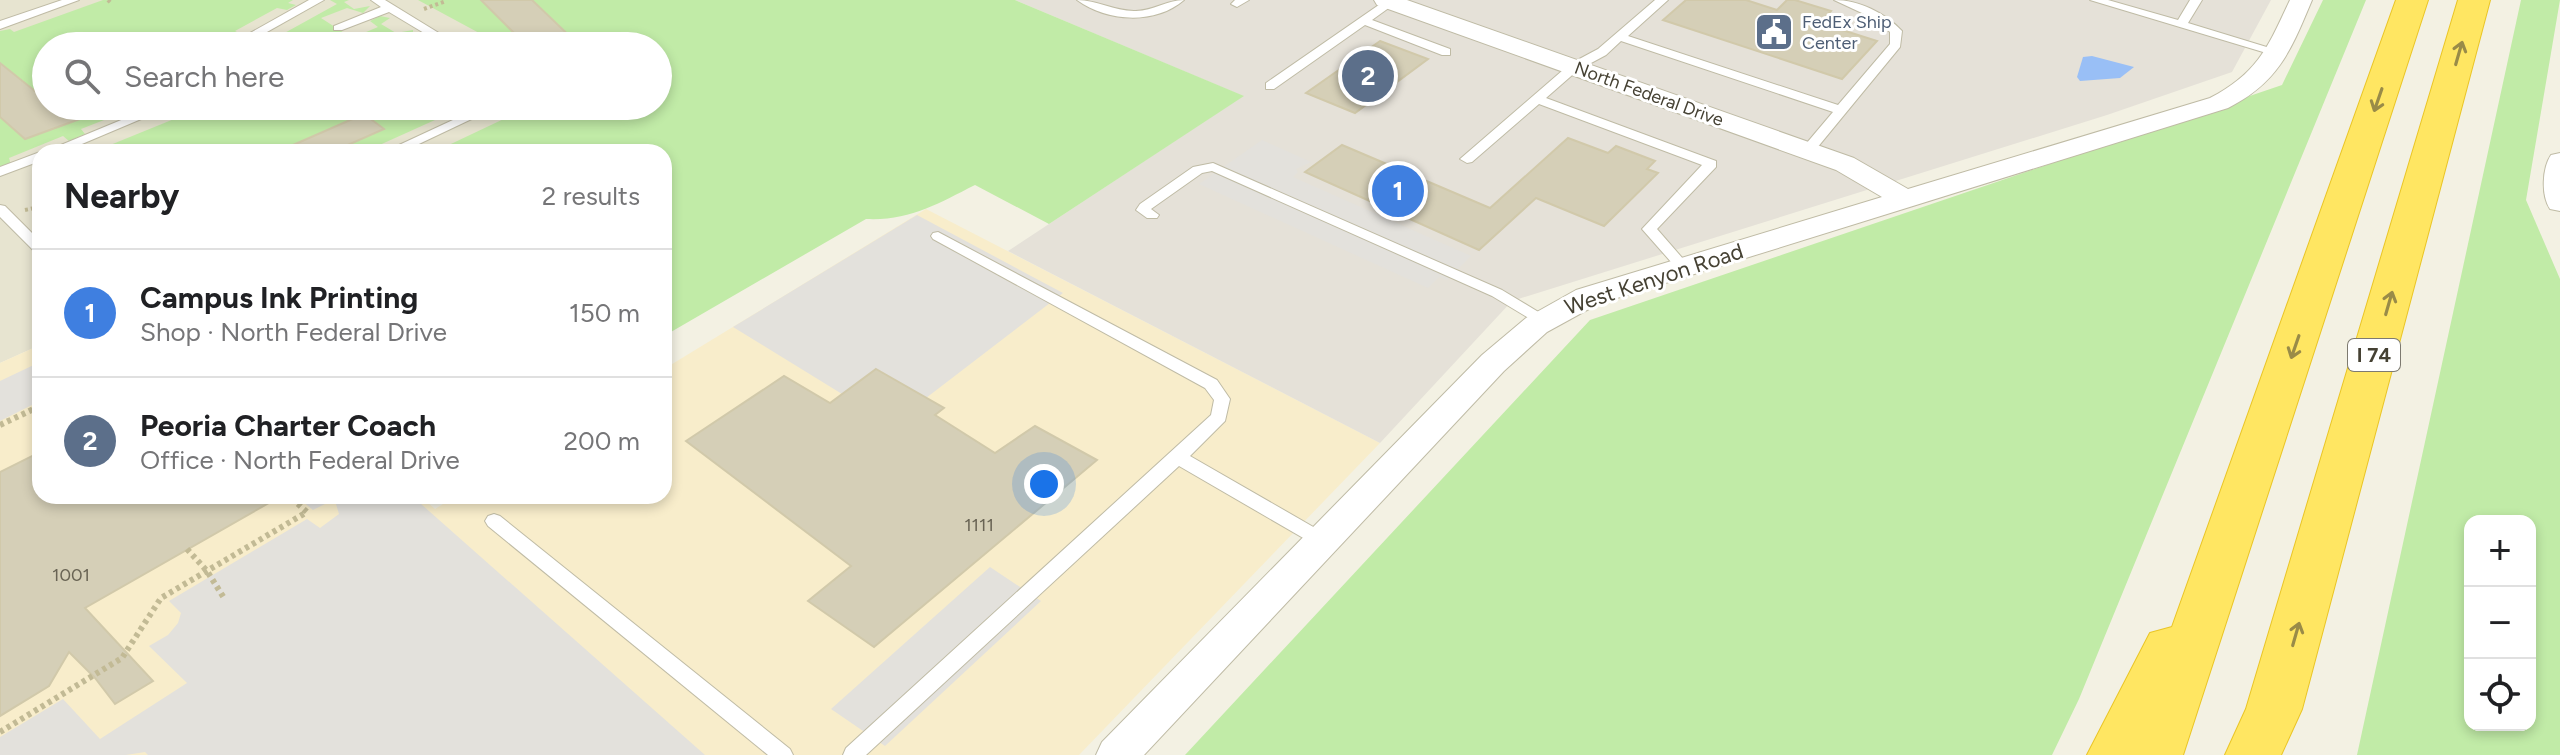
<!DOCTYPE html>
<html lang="en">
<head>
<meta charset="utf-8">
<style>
  body { margin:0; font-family:Figtree,sans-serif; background:#f6f6f6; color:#202124 }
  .controls { position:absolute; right:24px; bottom:24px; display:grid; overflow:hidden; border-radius:16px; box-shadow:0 4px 12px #0003 }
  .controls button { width:72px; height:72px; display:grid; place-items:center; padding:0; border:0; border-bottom:2px solid #e0e0e0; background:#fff; color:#202124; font:40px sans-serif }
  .you { position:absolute; left:1044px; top:484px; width:28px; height:28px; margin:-20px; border:6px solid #fff; border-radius:50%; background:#1a73e8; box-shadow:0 0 0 12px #1a73e833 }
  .badge { display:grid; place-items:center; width:52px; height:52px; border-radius:50%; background:#ff5d0e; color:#fff; font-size:26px; font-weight:700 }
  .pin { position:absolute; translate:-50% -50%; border:4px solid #fff; box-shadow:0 2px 8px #0006 }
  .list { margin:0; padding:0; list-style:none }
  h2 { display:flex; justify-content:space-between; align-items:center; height:104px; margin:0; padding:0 32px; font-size:34px }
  h2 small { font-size:26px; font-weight:400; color:#757577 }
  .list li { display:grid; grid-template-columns:52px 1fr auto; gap:24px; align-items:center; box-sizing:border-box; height:128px; padding:0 32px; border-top:2px solid #e0e0e0 }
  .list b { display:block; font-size:30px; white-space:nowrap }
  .list p { margin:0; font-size:26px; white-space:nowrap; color:#757577 }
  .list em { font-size:26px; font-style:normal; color:#757577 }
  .icon { flex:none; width:44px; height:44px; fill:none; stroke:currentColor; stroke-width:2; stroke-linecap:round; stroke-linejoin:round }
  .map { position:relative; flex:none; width:2560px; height:755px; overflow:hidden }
  .search { position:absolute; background:#fff; box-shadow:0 4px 12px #0003; left:32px; top:32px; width:640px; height:88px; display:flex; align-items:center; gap:20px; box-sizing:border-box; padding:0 28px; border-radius:44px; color:#757577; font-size:30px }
  .panel { position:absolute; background:#fff; box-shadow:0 4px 12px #0003; left:32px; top:144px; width:640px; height:360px; border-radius:24px }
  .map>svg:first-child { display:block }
</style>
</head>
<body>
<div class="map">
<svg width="2560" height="755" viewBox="0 0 2560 755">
  <rect width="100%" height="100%" fill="#f3f1e3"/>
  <path fill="#e7e4d0" d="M0 0H534L616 46H46V106H551L453 152H40V345L0 363Z"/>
  <path fill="#f8edcb" d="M926 209 1380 443 1079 755H0V363L40 345V496H420L435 509 456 496H664V369Z"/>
  <path fill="#e5e1d8" d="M1015 0H2271L2232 72 2107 115 1512 301 1380 443 1008 251 1243 96Z"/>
  <g fill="#c1eba7" fill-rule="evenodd">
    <path d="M103 0H293L288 3 296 5 287 10 277 8 235 31 243 35C234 43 222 39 209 46H46V106H140L81 129 85 134 69 141 63 136 9 158 11 165 0 168V31L10 29 14 32Z"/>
    <path d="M330 0H349L344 2 354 9 370 6 363 13 347 8 321 18 352 38 378 27 370 21 380 16 390 18 381 24 396 33 413 30V34L393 43 392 38 347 46H261L337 4Z"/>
    <path d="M418 0H1015L1244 96 1049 224 975 185C937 204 910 221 866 219L664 336V152H434L531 106H658V46H495L481 34Z"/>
    <path d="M2323 0H2366L2079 699 2052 755H1185L1590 320 2282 85Z"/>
    <path d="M2521 0H2560L2526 200 2560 279V755H2357ZM2470 521H2530V725H2470Z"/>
    <path d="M206 106H466L364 152H93Z"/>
  </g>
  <g fill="#e3e1dc">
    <path d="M1262 140 1311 162 1296 169 1298 172 1293 177 1471 256 1447 280 1439 277 1428 288 1199 184Z"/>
    <path d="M917 215 1063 293 926 398 876 369 842 394 733 327Z"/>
    <path d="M40 362V401L0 421V381Z"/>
    <path d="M296 496H412L705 755H148L145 752 126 755H0V737L63 699 100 739 187 683 149 646 168 635 178 623 181 613 169 601 307 519 320 528 339 514 336 504H325L313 510Z"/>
    <path d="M990 567 1041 601 885 746 831 709Z"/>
  </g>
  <path fill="#99bff6" d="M2092 56 2134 67 2120 78 2080 81 2077 77 2083 57Z"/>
  <g fill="#d5cfb7" stroke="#d1c9aa" stroke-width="2">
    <path d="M481 0H532L580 46H527Z"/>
    <path d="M1686 0H1746L1777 10 1787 0H1795L1831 11 1820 23 1877 41 1842 79 1663 20Z"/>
    <path d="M1380 41 1428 59 1355 113 1306 93Z"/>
    <path d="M0 63 46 100V106L110 108 25 139 0 117Z"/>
    <path d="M364 114 384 129 332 152H277Z"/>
    <path d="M1568 138 1608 153 1616 146 1655 161 1647 169 1658 173 1604 226 1536 198 1479 250 1305 172 1342 145 1490 208Z"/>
    <path d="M876 369 944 408 935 415 995 453 1035 426 1097 460 874 647 808 601 851 566 686 441 784 376 830 403Z"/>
    <path d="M40 452V496H281L85 608 153 681 115 704 95 678 69 652 49 686 0 716V472Z"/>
  </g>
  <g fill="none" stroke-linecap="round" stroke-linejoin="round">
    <g stroke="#bfbba5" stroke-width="2">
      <g id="service">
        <path d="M62 0H79L0 29V21Z"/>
        <path d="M309 0H324L242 46H227Z"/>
        <path d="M371 0H385L460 46H446L437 41 416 46H394L429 36 389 12 342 30H334V26L381 7Z"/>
        <path d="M1077 0C1097 0 1114 11 1134 11 1152 12 1166 0 1184 0 1155 25 1107 22 1077 0Z"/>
        <path d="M1235 0H1249L1237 7 1231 4Z"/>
        <path d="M1386 0 1397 2 1372 20 1450 49V55H1442L1365 25 1274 89H1266V83Z"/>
        <path d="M1655 0H1668L1628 36 1838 105 1890 44V32L1877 20 1834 0C1859 0 1885 13 1902 31L1900 47 1812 154 1807 155 1800 151 1833 112 1621 41 1606 55 1578 70 1546 98 1716 161V167L1657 229 1691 268 1684 273 1679 271 1642 229 1702 165 1539 104 1472 162 1467 163 1460 159 1570 64 1598 49Z"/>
        <path d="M2090 0H2108L2178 20 2190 0H2202L2188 23 2283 52 2277 56 2273 55Z"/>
        <path d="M155 106H172L63 152H44Z"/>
        <path d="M483 106H499L402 152H384Z"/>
        <path d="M40 152V161L0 176V167Z"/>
        <path d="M1213 163 1502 290 1550 319 1547 323H1537L1492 296 1212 171 1202 173 1151 209 1159 215 1157 218H1147L1136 210 1140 204 1193 167Z"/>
        <path d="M0 205 5 206 40 241V253L35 252 0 217Z"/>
        <path d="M938 232 1217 380 1230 399 1225 421 1190 456 1329 536 1332 541 1329 546 1323 548 1317 546 1179 466 866 755H843L846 748 1211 415 1214 400 1205 388 933 239 931 236 933 233Z"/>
        <path d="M494 514 500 516 790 749 793 755H768L488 526 485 521 488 516Z"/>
      </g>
    </g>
    <g stroke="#bfbba5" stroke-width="2">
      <g id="minor">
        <path d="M1374 0H1407L1854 158 1908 189 2210 98C2258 73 2268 47 2290 0H2312C2291 50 2279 82 2228 108L1598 304 1547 332 1504 371 1144 755H1096L1102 742 1482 355 1526 318 1576 290 1882 197 1836 170 1377 5Z"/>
        <path d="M2560 153V211L2550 209C2541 196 2542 168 2551 155Z"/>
      </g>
    </g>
    <g stroke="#eac526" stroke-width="2">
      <g id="motorway">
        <path d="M2396 0H2428L2183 755H2087L2150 633 2172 627Z"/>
        <path d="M2458 0H2490L2302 709 2281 755H2225L2246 709Z"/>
      </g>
    </g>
    <g stroke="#c2ba95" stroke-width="4" stroke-dasharray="3 3" stroke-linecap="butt">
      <path d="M108 0 111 3"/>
      <path d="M424 9 446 1"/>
      <path d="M489 46 509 39"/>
      <path d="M345 146 352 152"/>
      <path d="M25 210 40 207"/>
    </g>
    <g stroke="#c2ba95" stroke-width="6" stroke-dasharray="4 4" stroke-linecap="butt">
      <path d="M0 425 40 406"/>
      <path d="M187 549 207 571 224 598"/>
      <path d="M0 732 122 658 161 598 307 512 289 496"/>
    </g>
    <use href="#service" fill="#fff" fill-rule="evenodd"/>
    <use href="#minor" fill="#fff" fill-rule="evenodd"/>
    <use href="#motorway" fill="#ffe662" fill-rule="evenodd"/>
  </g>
  <defs><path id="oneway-shaft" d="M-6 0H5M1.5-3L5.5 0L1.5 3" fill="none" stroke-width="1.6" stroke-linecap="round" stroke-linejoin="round" transform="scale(2)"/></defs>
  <g stroke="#998b48">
    <use href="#oneway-shaft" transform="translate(2459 53) rotate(-74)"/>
    <use href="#oneway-shaft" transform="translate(2378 100) rotate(109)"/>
    <use href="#oneway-shaft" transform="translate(2389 303) rotate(-74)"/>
    <use href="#oneway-shaft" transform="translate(2295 347) rotate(109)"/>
    <use href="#oneway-shaft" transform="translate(2296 634) rotate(-74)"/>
  </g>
  <defs>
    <g id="civic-square" transform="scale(2)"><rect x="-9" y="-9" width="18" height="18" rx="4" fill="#5c6f8a" stroke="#fff"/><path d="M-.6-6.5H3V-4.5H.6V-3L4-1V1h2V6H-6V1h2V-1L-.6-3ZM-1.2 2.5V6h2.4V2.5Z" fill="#fff"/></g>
  </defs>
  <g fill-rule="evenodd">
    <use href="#civic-square" x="1774" y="32"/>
  </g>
  <g text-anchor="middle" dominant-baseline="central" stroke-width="6" stroke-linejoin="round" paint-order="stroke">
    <g font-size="18" fill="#4e5e75" stroke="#fff" text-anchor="start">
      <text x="1802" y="22">FedEx Ship<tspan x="1802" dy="21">Center</tspan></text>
    </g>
    <g font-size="18" fill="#454133" stroke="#fff">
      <text transform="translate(1649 94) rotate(20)">North Federal Drive</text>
    </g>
    <g font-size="18" fill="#696454">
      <text x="979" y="525">1111</text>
      <text x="71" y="575">1001</text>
    </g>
    <rect fill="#fff" stroke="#7d7a70" stroke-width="2" x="2348" y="339" width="52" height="32" rx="6"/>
    <g font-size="20" font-weight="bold" fill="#454133">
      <text x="2374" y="355">I 74</text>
    </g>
    <g font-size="22" fill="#454133" stroke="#fff">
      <text transform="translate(1654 279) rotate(-18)">West Kenyon Road</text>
    </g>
  </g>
</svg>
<div class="controls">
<button>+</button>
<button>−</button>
<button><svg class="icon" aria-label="locate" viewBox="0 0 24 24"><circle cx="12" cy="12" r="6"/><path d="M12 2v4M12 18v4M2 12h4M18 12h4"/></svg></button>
</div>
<div class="you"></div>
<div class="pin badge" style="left:1398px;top:191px;background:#3f7fe0">1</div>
<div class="pin badge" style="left:1368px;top:76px;background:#5c6f8a">2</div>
<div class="search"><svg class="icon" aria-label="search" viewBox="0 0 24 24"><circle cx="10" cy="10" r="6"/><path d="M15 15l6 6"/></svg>Search here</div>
<section class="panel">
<h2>Nearby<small>2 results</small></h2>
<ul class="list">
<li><span class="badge" style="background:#3f7fe0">1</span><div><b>Campus Ink Printing</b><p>Shop · North Federal Drive</p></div><em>150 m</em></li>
<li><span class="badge" style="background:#5c6f8a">2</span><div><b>Peoria Charter Coach</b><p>Office · North Federal Drive</p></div><em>200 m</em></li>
</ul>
</section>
</div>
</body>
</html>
